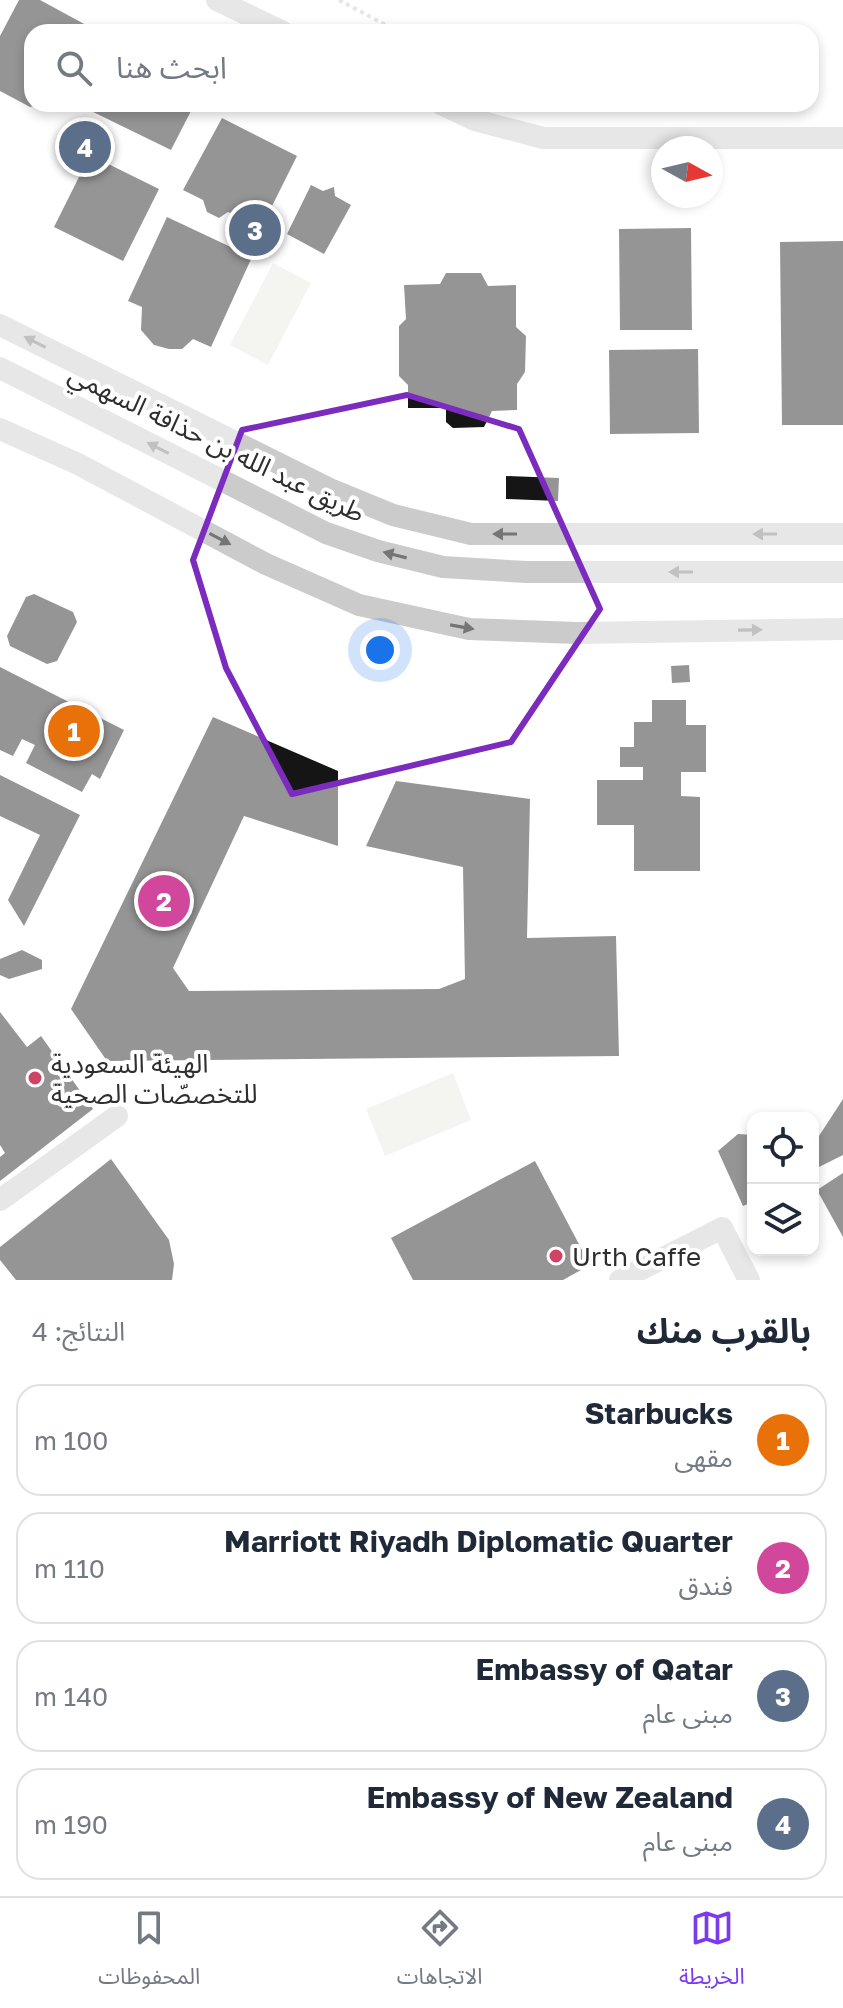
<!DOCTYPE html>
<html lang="ar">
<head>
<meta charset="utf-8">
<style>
  body { margin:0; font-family:"Golos Text","Noto Sans Arabic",sans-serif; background:#f6f6f7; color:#1f2937; direction:rtl }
  .controls { position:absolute; right:24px; bottom:24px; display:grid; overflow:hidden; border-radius:16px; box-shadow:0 4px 12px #0003 }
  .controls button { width:72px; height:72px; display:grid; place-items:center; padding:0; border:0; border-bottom:2px solid #e0e1e3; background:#fff; color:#1f2937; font:40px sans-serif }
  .compass { position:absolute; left:651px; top:136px; width:72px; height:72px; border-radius:50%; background:#fff; box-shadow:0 4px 12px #0003; rotate:98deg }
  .you { position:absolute; left:380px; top:650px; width:28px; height:28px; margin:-20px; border:6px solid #fff; border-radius:50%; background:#1a73e8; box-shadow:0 0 0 12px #1a73e833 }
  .badge { display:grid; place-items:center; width:52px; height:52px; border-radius:50%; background:#7c3aed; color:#fff; font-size:26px; font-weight:700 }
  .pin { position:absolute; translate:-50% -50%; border:4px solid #fff; box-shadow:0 2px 8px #0006 }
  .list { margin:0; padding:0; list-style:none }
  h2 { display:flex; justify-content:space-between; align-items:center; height:104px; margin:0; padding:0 32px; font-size:34px }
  h2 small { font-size:26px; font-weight:400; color:#747a83 }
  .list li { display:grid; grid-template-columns:52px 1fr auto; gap:24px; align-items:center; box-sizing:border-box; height:112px; margin:0 16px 16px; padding:0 16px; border:2px solid #e0e1e3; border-radius:24px }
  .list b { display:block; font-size:30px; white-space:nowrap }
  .list p { margin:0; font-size:26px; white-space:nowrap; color:#747a83 }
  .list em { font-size:26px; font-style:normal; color:#747a83 }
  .icon { flex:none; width:44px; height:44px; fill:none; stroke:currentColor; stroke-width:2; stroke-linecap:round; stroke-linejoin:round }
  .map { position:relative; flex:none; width:843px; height:1280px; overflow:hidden; direction:ltr }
  .search { position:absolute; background:#fff; box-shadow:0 4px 12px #0003; left:24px; right:24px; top:24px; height:88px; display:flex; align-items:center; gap:20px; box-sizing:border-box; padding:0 28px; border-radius:24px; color:#747a83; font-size:30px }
  .sheet { height:616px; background:#fff }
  nav { display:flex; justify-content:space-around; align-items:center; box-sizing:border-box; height:112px; border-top:2px solid #e0e1e3; background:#fff; font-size:22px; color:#747a83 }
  nav a { display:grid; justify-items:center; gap:4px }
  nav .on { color:#7c3aed }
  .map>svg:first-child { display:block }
</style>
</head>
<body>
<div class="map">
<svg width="843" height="1280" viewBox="0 0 843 1280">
  <rect width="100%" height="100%" fill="#fff"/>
  <g fill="#e6e9dd">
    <path d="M273 263 311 283 268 365 230 345Z"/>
    <path d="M453 1073 471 1120 385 1156 366 1109Z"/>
  </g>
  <g fill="#151515">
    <path d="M19 0H40L99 32H32V104L38 105 30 107 0 91V36Z"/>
    <path d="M85 104H191L192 109 171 150 87 109Z"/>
    <path d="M222 118 297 156 260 230 228 212 219 218 207 212 203 200 183 190Z"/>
    <path d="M90 155 159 189 123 261 54 227Z"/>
    <path d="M311 185 323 191 334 187 335 196 351 205 324 254 287 234Z"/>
    <path d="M167 217 252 257 211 347 193 339 182 349H169L154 345 141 330 142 307 128 301Z"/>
    <path d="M691 228 692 330H620L619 229Z"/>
    <path d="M843 241V425H782L780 242Z"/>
    <path d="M446 273H481L488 286 516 285V327L526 336 525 372 517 384V410L492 411 484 427 453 428 446 422V408H408V385L399 376V326L406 319 404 285 440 284Z"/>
    <path d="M698 349 699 433 610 434 609 350Z"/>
    <path d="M506 476 559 478 558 501 506 499Z"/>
    <path d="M34 594 73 612 77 622 57 661 47 664 10 646 7 636 26 597Z"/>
    <path d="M689 665 690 682 672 683 671 666Z"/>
    <path d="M0 667 124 730 100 779 92 774 82 792 26 763 35 745 22 739 13 756 0 750Z"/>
    <path d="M652 700H686V725H706V772H681V796L700 797V871H634V825H597V780H643V767H620V747H634V722H652Z"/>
    <path d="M213 717 338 771V846L244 816 173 968 189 991 439 989 465 979 463 867 366 846 396 781 530 799 527 938 616 936 619 1056 107 1061 71 1009Z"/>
    <path d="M0 775 80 815 24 926 8 900 40 835 0 816Z"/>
    <path d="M22 950 42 960V969L9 979 0 975V959Z"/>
    <path d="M0 1012 27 1047 41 1036 93 1109 0 1181V1157L5 1153 0 1145Z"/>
    <path d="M843 1099V1155L813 1170V1139H817Z"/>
    <path d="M738 1134 753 1135V1202L743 1206 718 1151Z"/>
    <path d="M111 1159 169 1240 174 1264 172 1280H16L0 1260V1247Z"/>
    <path d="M535 1161 590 1265 563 1280H413L391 1238Z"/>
    <path d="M843 1173V1237L817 1190Z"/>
  </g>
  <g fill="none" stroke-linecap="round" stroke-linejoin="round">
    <path stroke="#c8c8c8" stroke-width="4" stroke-dasharray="4 4" stroke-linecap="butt" d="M339 0 399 32"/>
    <g stroke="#cbcbcb" stroke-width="22">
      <path d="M217 0 283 32"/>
      <path d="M441 104 475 120 543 138H843"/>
      <path d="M0 325 332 490 393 515 471 534H843"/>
      <path d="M0 368 326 533 378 551 443 567 526 572H843"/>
      <path d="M0 429 78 464 266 564 359 605 469 629 577 633 843 629"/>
      <path d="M0 1200 117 1116"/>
      <path d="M620 1280 722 1228 749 1280"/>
    </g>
  </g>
  <defs><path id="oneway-solid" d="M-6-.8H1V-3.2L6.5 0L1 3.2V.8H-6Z" transform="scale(2)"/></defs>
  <g fill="#757575">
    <use href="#oneway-solid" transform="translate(35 342) rotate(-153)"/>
    <use href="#oneway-solid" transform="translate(158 448) rotate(-153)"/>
    <use href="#oneway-solid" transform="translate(505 534) rotate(-180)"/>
    <use href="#oneway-solid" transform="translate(765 534) rotate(-180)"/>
    <use href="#oneway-solid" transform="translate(220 539) rotate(28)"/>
    <use href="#oneway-solid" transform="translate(395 555) rotate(-166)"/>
    <use href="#oneway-solid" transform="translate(681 572) rotate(-180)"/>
    <use href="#oneway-solid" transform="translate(462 627) rotate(10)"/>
    <use href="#oneway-solid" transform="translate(750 630) rotate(-1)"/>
  </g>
  <path d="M0 0H843V1280H0ZM407 395 519 429 600 609 511 742 292 794 226 668 193 560 242 430Z" fill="#fff" fill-opacity=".55" fill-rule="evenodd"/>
  <path fill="none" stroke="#7b2cbf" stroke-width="6" stroke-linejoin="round" d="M407 395 519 429 600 609 511 742 292 794 226 668 193 560 242 430Z"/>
  <g fill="#d14364" stroke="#fff" stroke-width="3">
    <circle cx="35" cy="1078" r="8"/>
    <circle cx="556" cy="1256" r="8"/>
  </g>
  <g text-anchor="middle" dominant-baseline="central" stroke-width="8" stroke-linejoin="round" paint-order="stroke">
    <g font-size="26" fill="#2e2e2e" stroke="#fff">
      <text transform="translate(217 443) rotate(26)">طريق عبد الله بن حذافة السهمي</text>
    </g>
    <g font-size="26" fill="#2e2e2e" stroke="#fff" text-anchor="start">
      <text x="51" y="1063">الهيئة السعودية<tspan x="51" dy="30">للتخصصّات الصحية</tspan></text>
      <text x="572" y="1256">Urth Caffe</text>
    </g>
  </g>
</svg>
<div class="controls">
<button><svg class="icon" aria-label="locate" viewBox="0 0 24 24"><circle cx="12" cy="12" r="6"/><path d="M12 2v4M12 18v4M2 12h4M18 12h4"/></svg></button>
<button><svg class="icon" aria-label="layers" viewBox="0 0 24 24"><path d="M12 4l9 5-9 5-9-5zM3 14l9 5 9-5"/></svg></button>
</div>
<svg class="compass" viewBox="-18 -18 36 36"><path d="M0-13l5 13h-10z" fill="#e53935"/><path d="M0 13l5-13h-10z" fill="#747a83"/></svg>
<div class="you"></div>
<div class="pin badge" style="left:74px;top:731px;background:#e8710a">1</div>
<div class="pin badge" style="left:164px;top:901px;background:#d1479c">2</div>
<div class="pin badge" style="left:255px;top:230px;background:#5c6f8a">3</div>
<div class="pin badge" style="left:85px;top:147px;background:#5c6f8a">4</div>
<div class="search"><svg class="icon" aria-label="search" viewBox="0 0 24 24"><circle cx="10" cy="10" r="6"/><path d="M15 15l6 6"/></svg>ابحث هنا</div>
</div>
<section class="sheet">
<h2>بالقرب منك<small>النتائج: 4</small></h2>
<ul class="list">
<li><span class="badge" style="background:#e8710a">1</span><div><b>Starbucks</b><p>مقهى</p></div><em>100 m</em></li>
<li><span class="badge" style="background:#d1479c">2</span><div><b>Marriott Riyadh Diplomatic Quarter</b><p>فندق</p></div><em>110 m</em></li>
<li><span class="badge" style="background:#5c6f8a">3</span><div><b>Embassy of Qatar</b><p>مبنى عام</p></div><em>140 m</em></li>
<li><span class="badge" style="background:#5c6f8a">4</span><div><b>Embassy of New Zealand</b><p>مبنى عام</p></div><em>190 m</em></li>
</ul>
</section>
<nav>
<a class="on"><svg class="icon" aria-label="map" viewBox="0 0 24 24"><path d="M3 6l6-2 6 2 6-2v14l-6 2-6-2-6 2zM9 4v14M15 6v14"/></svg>الخريطة</a>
<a><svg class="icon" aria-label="directions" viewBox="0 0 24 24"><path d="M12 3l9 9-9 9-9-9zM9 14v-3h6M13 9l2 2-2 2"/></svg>الاتجاهات</a>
<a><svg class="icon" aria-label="saved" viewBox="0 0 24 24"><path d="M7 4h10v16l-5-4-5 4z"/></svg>المحفوظات</a>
</nav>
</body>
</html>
